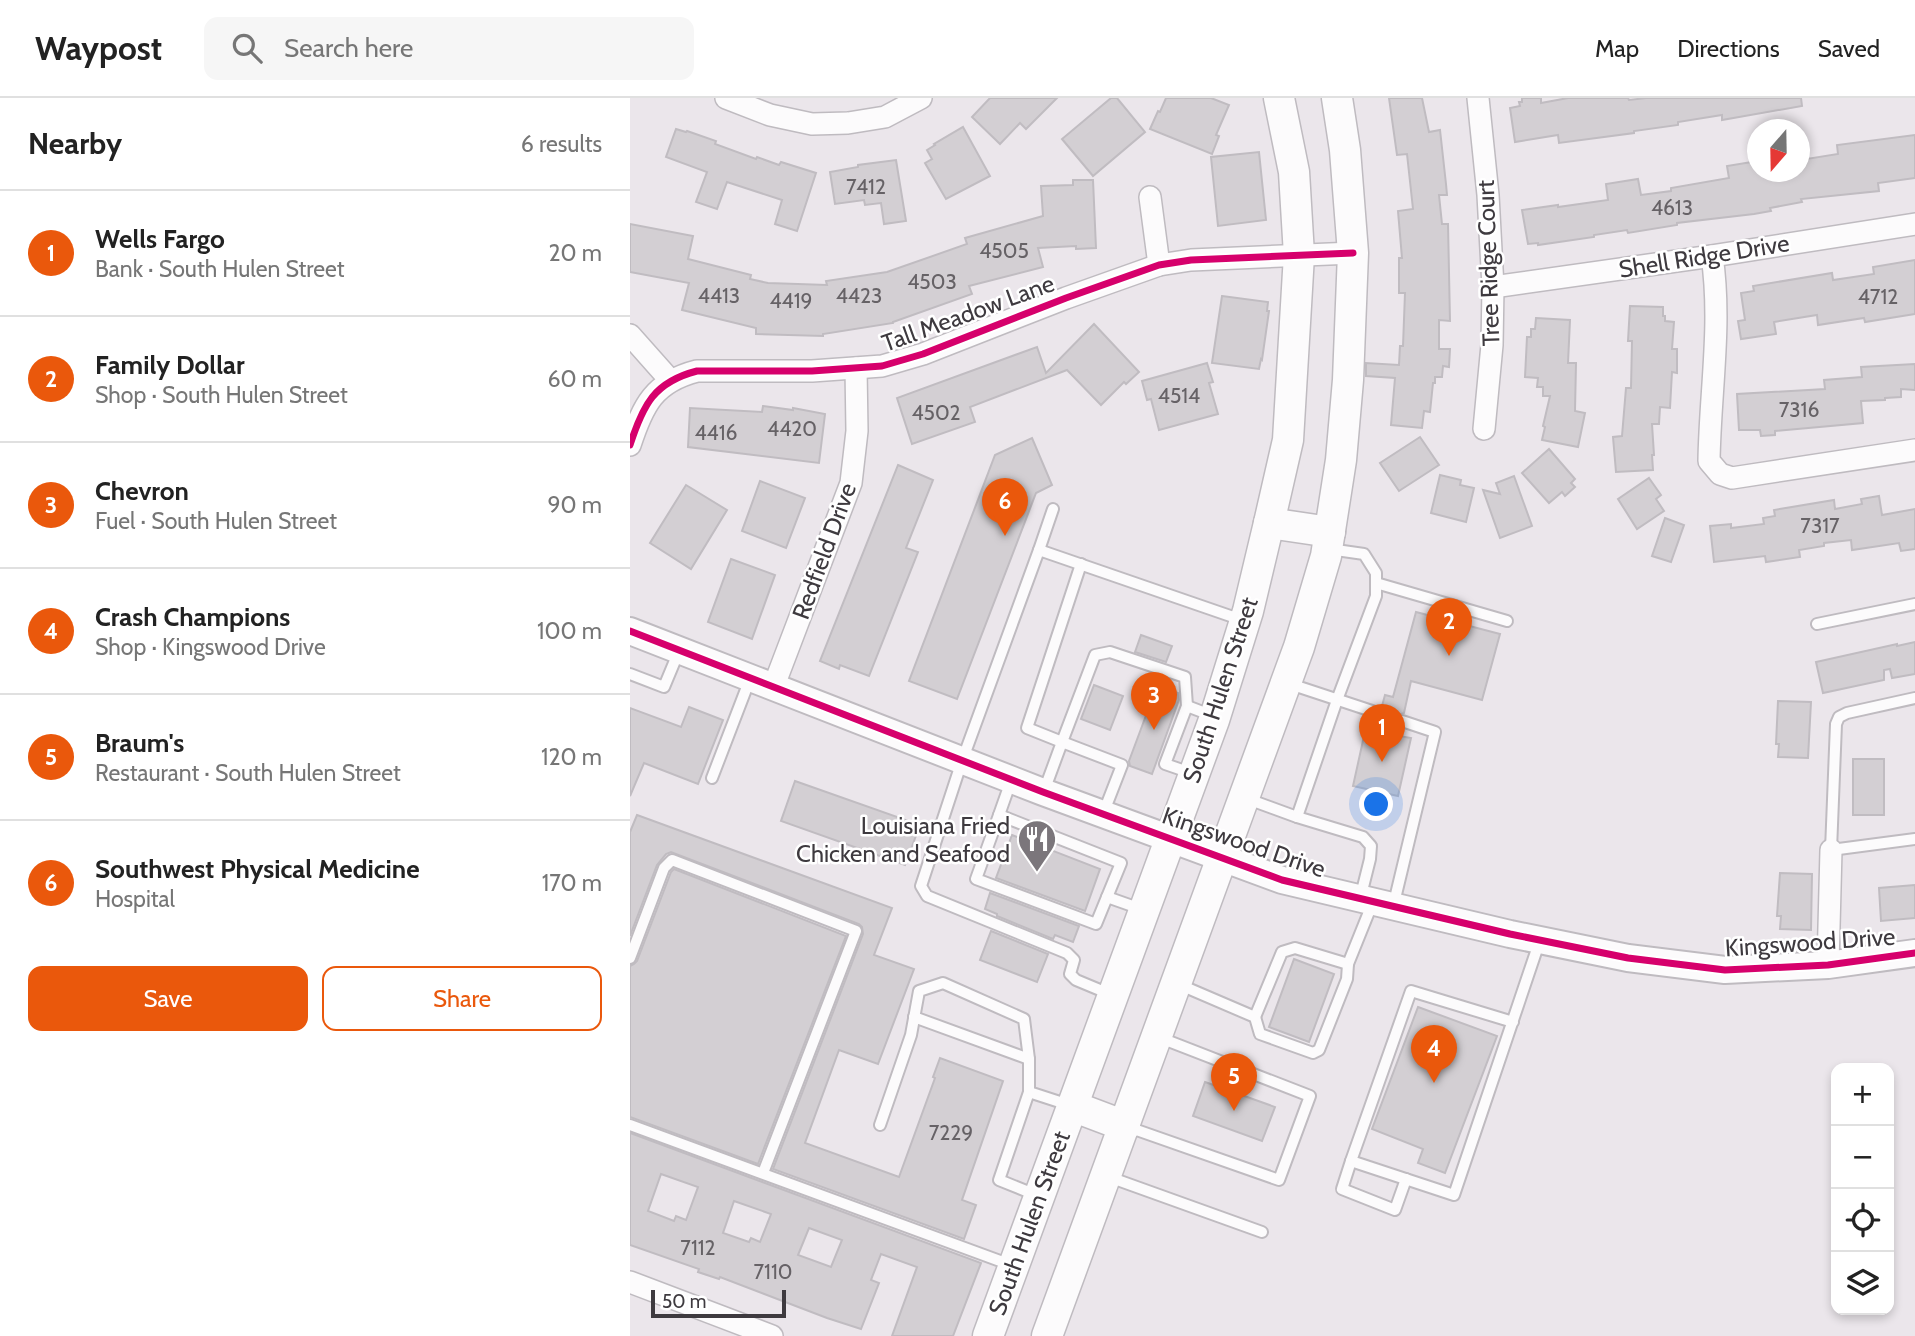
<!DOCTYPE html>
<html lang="en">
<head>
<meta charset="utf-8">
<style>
  body { margin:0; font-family:Cabin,sans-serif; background:#f6f6f6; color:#222 }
  .controls { position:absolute; right:21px; bottom:21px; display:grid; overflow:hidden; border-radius:14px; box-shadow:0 4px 10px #0003 }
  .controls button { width:63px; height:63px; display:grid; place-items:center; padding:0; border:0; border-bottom:2px solid #e0e0e0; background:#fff; color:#222; font:35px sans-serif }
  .compass { position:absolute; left:1117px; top:21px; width:63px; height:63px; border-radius:50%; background:#fff; box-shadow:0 4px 10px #0003; rotate:200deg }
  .scale { position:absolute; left:21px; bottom:18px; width:135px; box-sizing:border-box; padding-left:7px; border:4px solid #3e3a3f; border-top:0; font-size:19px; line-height:24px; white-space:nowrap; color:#3e3a3f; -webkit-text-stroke:5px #fff; paint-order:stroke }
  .you { position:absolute; left:747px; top:707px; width:24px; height:24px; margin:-18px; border:5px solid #fff; border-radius:50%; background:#1a73e8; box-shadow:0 0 0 10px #1a73e833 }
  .badge { display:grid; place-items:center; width:46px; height:46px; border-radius:50%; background:#ea580c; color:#fff; font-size:23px; font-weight:700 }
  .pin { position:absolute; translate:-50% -58px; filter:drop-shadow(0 2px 4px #0008) }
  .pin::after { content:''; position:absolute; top:37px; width:24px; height:21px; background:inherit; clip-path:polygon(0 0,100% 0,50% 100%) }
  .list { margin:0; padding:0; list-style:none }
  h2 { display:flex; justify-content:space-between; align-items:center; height:91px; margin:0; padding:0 28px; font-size:30px }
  h2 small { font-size:23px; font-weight:400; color:#767676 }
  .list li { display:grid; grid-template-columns:46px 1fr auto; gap:21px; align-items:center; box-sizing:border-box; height:126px; padding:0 28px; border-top:2px solid #e0e0e0 }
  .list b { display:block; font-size:26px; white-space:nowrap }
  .list p { margin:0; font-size:23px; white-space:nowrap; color:#767676 }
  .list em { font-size:23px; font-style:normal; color:#767676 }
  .actions { display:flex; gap:14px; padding:21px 28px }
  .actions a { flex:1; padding:16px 0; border:2px solid #ea580c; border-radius:14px; text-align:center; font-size:24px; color:#ea580c }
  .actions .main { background:#ea580c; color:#fff }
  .icon { flex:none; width:38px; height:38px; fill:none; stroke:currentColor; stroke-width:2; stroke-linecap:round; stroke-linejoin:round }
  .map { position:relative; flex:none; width:1285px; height:1238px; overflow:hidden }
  header { display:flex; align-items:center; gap:42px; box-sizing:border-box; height:98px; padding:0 35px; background:#fff; border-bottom:2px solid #e0e0e0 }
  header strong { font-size:33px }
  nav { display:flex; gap:38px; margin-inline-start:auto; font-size:24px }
  .search { width:490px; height:63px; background:#f6f6f6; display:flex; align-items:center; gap:18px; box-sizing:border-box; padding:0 24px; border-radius:14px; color:#767676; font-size:26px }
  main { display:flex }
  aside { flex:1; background:#fff }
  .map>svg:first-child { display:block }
</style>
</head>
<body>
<header>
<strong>Waypost</strong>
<div class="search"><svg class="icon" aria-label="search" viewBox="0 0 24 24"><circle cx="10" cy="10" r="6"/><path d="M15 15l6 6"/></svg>Search here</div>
<nav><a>Map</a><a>Directions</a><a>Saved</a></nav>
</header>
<main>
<aside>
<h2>Nearby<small>6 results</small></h2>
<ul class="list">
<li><span class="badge">1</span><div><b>Wells Fargo</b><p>Bank · South Hulen Street</p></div><em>20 m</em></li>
<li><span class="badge">2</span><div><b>Family Dollar</b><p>Shop · South Hulen Street</p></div><em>60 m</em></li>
<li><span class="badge">3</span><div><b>Chevron</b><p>Fuel · South Hulen Street</p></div><em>90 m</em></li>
<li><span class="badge">4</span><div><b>Crash Champions</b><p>Shop · Kingswood Drive</p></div><em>100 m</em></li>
<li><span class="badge">5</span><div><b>Braum's</b><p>Restaurant · South Hulen Street</p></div><em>120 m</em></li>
<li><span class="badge">6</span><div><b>Southwest Physical Medicine</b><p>Hospital</p></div><em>170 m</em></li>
</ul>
<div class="actions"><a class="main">Save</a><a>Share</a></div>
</aside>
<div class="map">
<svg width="1285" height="1238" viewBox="0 0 1285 1238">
  <rect width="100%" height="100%" fill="#ebe6eb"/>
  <g fill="#d3cfd3" stroke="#c0bcc1" stroke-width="2" fill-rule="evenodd">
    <path d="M360 0H427L396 31 390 25 370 46 342 19Z"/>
    <path d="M481 0H487L515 34 463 78 432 41Z"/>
    <path d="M536 0H581L599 7 586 37 589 38 582 56 520 31 528 13 530 14Z"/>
    <path d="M759 0H792L799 34 810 32 816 86 817 97H809L812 126H818L820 223 809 222V251H820L819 269 813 268 812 279H805V285H803L800 314 794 313 792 330 761 327 765 280 736 278V265L769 267 770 248H773L775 195H769V160H772L768 113 783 111 777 56 767 57Z"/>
    <path d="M892 0H911V5L938 0H998L999 2 1016 0H1171L1172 8 1092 22V17L1048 24V27L1004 33V35L929 45 928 37 885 44 880 10 890 8 889 4H892Z"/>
    <path d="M333 29 360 78 316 101 295 65 302 61 297 52 305 47 304 46Z"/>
    <path d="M46 31 56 34 57 33 86 43 85 46 126 61 127 59 149 67 151 64 186 75 167 133 145 126 152 102 97 84 87 111 66 104 77 74 36 59Z"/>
    <path d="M1285 37V80L1248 85 1249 93 1171 101 1172 104 1140 110 1141 113 1124 116 1047 125V127L998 135 997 132 964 137V139L908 147V145L898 146 892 112 928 107V109L978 102 976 86 1008 81 1011 97 1041 93V90L1099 80 1097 68 1128 63V74H1170V62L1208 56 1207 47Z"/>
    <path d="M629 54 636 122 588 128 581 59Z"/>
    <path d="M266 62 276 123 254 126 251 105 235 107 234 102 205 106 200 74 228 69V67Z"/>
    <path d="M443 82H463L466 150 446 151V148L408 150 413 169 339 188 342 196 263 224V225L193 236V238L126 236V230L52 212 59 185 0 174V126L63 138 58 161 121 177 120 181 138 185 197 187 196 183 257 174 337 146 335 140 413 118 411 88 443 87Z"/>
    <path d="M1285 162V216L1235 224 1234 220 1188 227 1187 217 1144 224 1146 236 1111 241 1108 223 1115 222 1111 195 1124 193 1123 188 1202 175 1203 182 1244 176 1243 169Z"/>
    <path d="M592 198 638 204 637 213H639L632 262 631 261 629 271 582 265Z"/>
    <path d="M1000 208 1033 209V218H1035V223L1044 224 1042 251H1047V275L1042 274 1040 310 1030 309 1029 326H1022L1024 357H1022L1023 372 986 374 983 339 992 338 996 290H1001L1002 243H998Z"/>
    <path d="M906 220 940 222 938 265H946L945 313 955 315 948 349 912 342 915 329 913 328 920 298H913V289H907L908 280 895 279 897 239H901V231H905Z"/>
    <path d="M464 226 509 274 496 286 494 284 471 307 437 272 340 309 345 324 282 346 267 300 407 249 416 275Z"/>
    <path d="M577 265 583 284 579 285 588 316 529 332 521 301 517 302 512 283Z"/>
    <path d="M1285 266V292L1271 291V299L1255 300V302L1231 303 1233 325 1145 333V337L1131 338 1130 332H1109L1107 296 1195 291 1194 282 1232 279 1231 269Z"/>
    <path d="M133 308 163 312V310L195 316 189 365 58 349 60 310 132 314Z"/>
    <path d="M790 339 809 367 769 393 750 365Z"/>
    <path d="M402 340 422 387 406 395 327 601 279 583 365 357Z"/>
    <path d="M919 351 945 381 941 385 945 389 935 398 932 394 919 405 892 375Z"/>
    <path d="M268 367 303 382 276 450 288 454 239 578 210 567 209 571 190 563Z"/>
    <path d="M810 377 831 382 830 387 844 390 836 424 801 415Z"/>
    <path d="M884 378 902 428 870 440 853 392 870 396 866 385Z"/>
    <path d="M1019 380 1031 397 1026 401 1034 413 1007 431 988 401Z"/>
    <path d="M130 383 175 400 156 450 112 433Z"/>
    <path d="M56 387 97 412 61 471 20 445Z"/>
    <path d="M1249 398 1252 417 1285 411V451L1271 453 1269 445 1222 452 1221 442 1194 445V448L1169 452 1170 459 1136 464 1135 458 1084 464 1080 428 1101 426V430L1134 426 1133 420 1145 418 1144 412 1204 402 1205 411 1232 406 1231 401Z"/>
    <path d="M1035 420 1054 427 1041 464 1022 458Z"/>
    <path d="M101 461 145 477 122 541 78 524Z"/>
    <path d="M786 514 870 536 852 602 781 583 774 615 767 617 764 621 766 628 770 631 769 638 781 640 768 698 723 688 736 629 747 631 749 624 753 623 758 619 757 611 752 608 755 597 763 599Z"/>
    <path d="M511 537 542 548 536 564 505 554Z"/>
    <path d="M1285 544V576L1262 580 1260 571 1254 572V582L1193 595 1186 564 1267 546V548Z"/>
    <path d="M464 587 493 598 480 632 451 621Z"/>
    <path d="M527 588 548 595 549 602 522 676 500 668 499 663Z"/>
    <path d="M1148 603 1181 604 1178 660 1148 659 1149 646H1146Z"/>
    <path d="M59 609 93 622 68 686 14 665 0 698V610L51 629Z"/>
    <rect x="1223" y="661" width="31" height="56"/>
    <path d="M165 683 290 727 275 767 151 723Z"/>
    <path d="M7 717 262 810 244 857 284 871 248 966 209 952 175 1045 269 1079 305 980 303 979 310 960 373 983 332 1102 346 1107 334 1141 143 1071 233 836 232 829 229 826 41 754 36 756 27 767 0 838V734Z"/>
    <path d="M382 737 470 771 455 813 366 780Z"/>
    <path d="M44 771 216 838 128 1066 0 1019V868L4 866 7 863 41 774Z"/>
    <path d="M1150 775 1182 776 1181 832 1150 831 1151 818H1147Z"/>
    <path d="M1285 787V820L1251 823 1249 790Z"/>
    <path d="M360 795 449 828 443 844 425 837 423 841 367 818V816L355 811Z"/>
    <path d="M361 833 418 856 407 884 350 862Z"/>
    <path d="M664 861 704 876 679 944 639 929Z"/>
    <path d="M788 909 867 938 815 1075 788 1065 793 1051 742 1031Z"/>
    <path d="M575 984 645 1009 632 1043 563 1018Z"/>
    <path d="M0 1035 351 1165 323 1238H262L287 1169 251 1156 241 1182 249 1185 231 1231 197 1220 90 1179 89 1181 68 1174 69 1171 0 1147ZM31 1076 68 1089 56 1122 46 1118 44 1123 18 1113ZM104 1103 141 1116 130 1144 121 1140 119 1144 93 1135ZM179 1130 212 1142 201 1169 168 1157Z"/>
  </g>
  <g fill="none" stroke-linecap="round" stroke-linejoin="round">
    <g stroke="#bfbbc0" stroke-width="14">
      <g id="service">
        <path d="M409 452 423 411"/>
        <path d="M451 466 397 630 432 644 465 557 480 554 555 579 557 608"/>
        <path d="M746 485 877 523"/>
        <path d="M1187 526 1285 506"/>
        <path d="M0 576 34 589 49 553"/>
        <path d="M657 585 751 616"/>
        <path d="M1285 600 1217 615 1209 619 1206 626 1201 752 1285 741"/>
        <path d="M561 675 535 666 557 608 583 618"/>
        <path d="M82 680 120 581"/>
        <path d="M414 693 432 644 492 667 473 716"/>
        <path d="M615 700 667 719 707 602 746 498V475L734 456 699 451"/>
        <path d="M369 717 491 765 466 826 346 781Z"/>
        <path d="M369 717 381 683"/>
        <path d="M667 719 733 739 741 748 740 761 730 801"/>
        <path d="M477 799 511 811"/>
        <path d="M763 809 805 634 772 623"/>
        <path d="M0 860 34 770 42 762 226 833 133 1075"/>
        <path d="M548 886 625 919 630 936 683 955 689 952 717 881 718 866 743 804"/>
        <path d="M482 897 446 882 440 876 444 862 437 855 297 798 291 788 332 663 409 452 612 522"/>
        <path d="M284 919 399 961"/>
        <path d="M625 919 652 854 665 850 718 866"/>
        <path d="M883 924 781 893 721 1063 824 1097 910 842"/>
        <path d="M399 994 369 1082 406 1097"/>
        <path d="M0 1027 381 1167"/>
        <path d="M250 1027 281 937 289 893 313 885 394 921 399 961V994L439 1007"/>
        <path d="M498 1029 649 1082 680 998 528 939"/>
        <path d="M721 1063 712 1091 765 1112 776 1081"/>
        <path d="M479 1079 632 1134"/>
      </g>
    </g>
    <g stroke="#bfbbc0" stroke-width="24">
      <g id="minor">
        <path d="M96 0 140 17 182 26 218 25 255 19 291 0"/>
        <path d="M848 0 858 97 863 189 862 247 854 331"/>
        <path d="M520 99 529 167"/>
        <path d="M1082 158C1092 226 1080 294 1079 363L1090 376 1102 380 1285 352"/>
        <path d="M863 189 1082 158 1285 126"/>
        <path d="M0 237 40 282"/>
        <path d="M0 347C13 307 24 284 67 273H182L252 268 293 256 436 200 529 167 561 162 723 155"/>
        <path d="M143 590 221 385 227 333 226 270"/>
        <path d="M1198 867 1201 752"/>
        <path d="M0 1184 142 1238"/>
      </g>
    </g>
    <g stroke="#bfbbc0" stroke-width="30">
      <path id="tertiary" d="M0 533 413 694 652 782 880 836 998 860 1095 872 1198 867 1285 855"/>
    </g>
    <g stroke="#bfbbc0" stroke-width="33">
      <g id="secondary">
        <path d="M639 425 700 434"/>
        <path d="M442 1008 495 1028"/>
        <path d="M358 1238 584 622 618 513 639 425 658 342 669 157 664 74 649 0"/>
        <path d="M417 1238 669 549 696 458 711 362 718 282 723 155 715 52 707 0"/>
      </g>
    </g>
    <use href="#service" stroke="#fcfbfc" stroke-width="10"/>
    <use href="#minor" stroke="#fcfbfc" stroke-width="21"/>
    <use href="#tertiary" stroke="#fcfbfc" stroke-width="26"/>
    <use href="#secondary" stroke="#fcfbfc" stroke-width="30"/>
    <g stroke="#fff" stroke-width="11">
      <g id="cycleway">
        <path d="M0 347C13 307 24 284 67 273H182L252 268 293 256 436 200 529 167 561 162 723 155"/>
        <path d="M0 533 413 694 652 782 880 836 998 860 1095 872 1198 867 1285 855"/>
      </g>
    </g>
    <use href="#cycleway" stroke="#d6006c" stroke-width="7"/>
  </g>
  <defs>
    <g id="restaurant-pin" transform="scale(2.0125)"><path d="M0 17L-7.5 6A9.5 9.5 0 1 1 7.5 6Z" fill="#7b767b" stroke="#fff"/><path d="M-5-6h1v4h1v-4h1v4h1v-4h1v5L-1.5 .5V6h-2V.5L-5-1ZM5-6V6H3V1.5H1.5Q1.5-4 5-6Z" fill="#fff"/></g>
  </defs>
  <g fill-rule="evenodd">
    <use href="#restaurant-pin" x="407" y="741"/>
  </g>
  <g text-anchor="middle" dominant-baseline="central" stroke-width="5" stroke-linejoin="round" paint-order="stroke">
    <g font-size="21" fill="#666266">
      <text x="236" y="88">7412</text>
      <text x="1042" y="109">4613</text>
      <text x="374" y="152">4505</text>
      <text x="302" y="183">4503</text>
      <text x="89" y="197">4413</text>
      <text x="229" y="197">4423</text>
      <text x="1248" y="198">4712</text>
      <text x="161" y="202">4419</text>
      <text x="549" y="297">4514</text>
      <text x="1169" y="311">7316</text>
      <text x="306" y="314">4502</text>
      <text x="162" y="330">4420</text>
      <text x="86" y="334">4416</text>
      <text x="1190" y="427">7317</text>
      <text x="321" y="1034">7229</text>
      <text x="68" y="1149">7112</text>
      <text x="143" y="1173">7110</text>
    </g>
    <g font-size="24" fill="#3e3a3f" stroke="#fff">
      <text transform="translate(1074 158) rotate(-9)">Shell Ridge Drive</text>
      <text transform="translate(858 165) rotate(-92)">Tree Ridge Court</text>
      <text transform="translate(338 215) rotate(-20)">Tall Meadow Lane</text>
      <text transform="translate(194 453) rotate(-70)">Redfield Drive</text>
      <text transform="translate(590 592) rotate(-72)">South Hulen Street</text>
      <text transform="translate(614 744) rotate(19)">Kingswood Drive</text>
      <text transform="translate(1180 844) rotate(-4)">Kingswood Drive</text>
      <text transform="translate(399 1125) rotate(-70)">South Hulen Street</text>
    </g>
    <g font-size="24" fill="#3e3a3f" stroke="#fff" text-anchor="end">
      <text x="380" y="727">Louisiana Fried<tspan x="380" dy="28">Chicken and Seafood</tspan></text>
    </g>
  </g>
</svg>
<div class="controls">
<button>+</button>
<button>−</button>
<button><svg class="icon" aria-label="locate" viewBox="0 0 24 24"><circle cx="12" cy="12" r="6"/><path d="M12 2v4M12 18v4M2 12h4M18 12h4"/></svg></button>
<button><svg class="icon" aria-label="layers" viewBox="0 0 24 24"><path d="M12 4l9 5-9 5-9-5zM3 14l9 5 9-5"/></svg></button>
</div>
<svg class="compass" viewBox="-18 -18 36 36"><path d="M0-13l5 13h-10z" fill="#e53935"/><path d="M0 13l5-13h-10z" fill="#767676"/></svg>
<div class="scale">50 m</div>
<div class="you"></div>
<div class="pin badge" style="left:752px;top:664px">1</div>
<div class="pin badge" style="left:819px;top:558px">2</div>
<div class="pin badge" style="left:524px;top:632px">3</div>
<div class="pin badge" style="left:804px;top:985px">4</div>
<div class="pin badge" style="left:604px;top:1013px">5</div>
<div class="pin badge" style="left:375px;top:438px">6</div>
</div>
</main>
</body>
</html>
